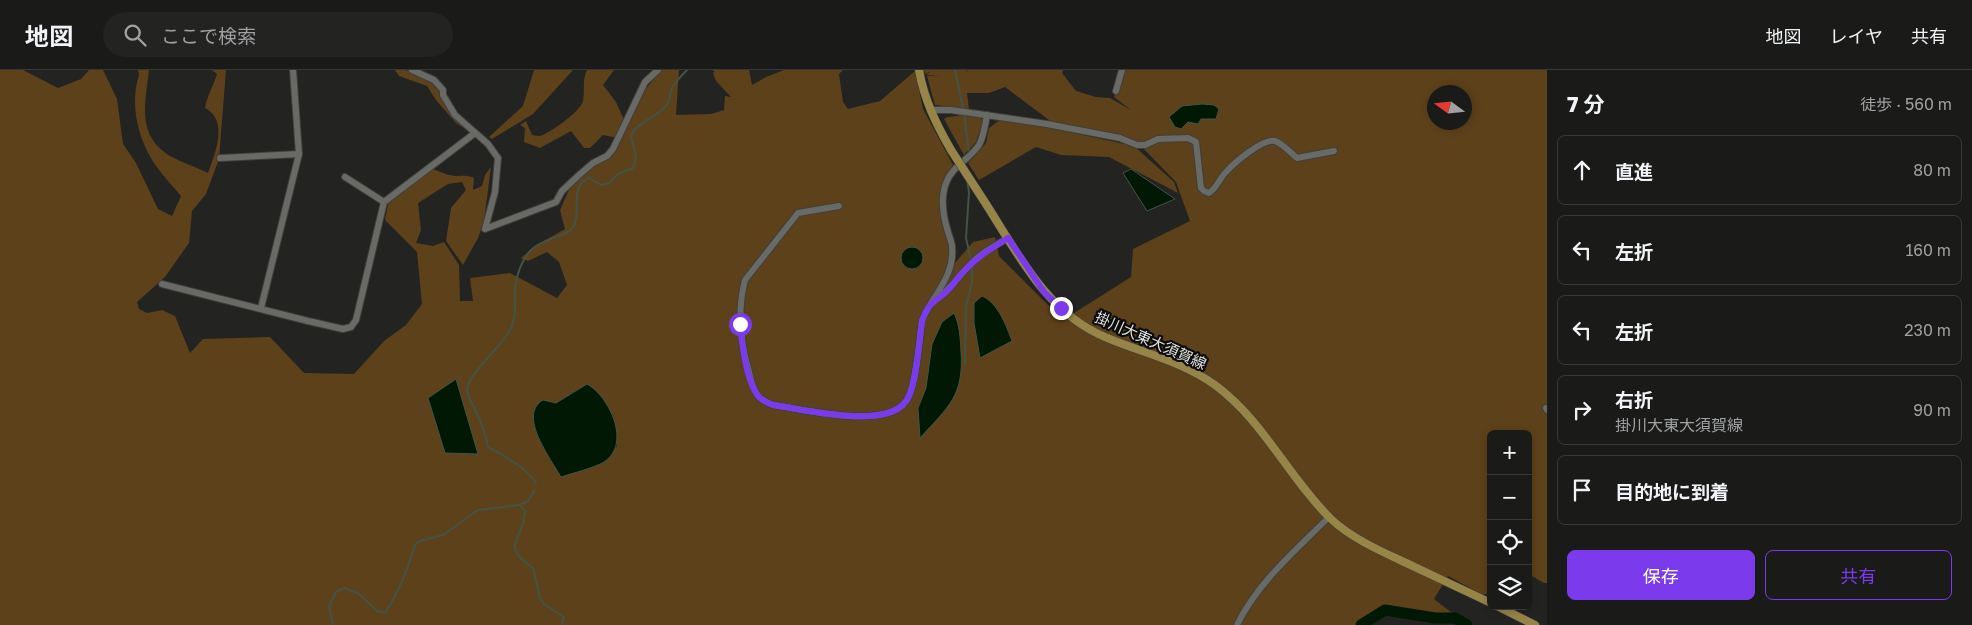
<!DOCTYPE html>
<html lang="ja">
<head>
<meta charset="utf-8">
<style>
  body { margin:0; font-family:"Golos Text","Noto Sans JP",sans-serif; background:#232322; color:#f1f3f6 }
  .controls { position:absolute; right:15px; bottom:15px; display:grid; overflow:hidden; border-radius:8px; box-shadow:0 2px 8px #0003 }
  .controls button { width:45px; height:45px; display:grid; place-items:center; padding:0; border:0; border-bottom:1px solid #383838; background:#1a1a19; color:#f1f3f6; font:25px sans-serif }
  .compass { position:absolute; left:1427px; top:15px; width:45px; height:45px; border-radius:50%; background:#1a1a19; box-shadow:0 2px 8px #0003; rotate:285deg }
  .stop { position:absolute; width:15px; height:15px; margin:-11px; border:4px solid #7c3aed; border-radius:50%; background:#fff }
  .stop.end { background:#7c3aed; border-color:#fff; box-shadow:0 1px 5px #0008 }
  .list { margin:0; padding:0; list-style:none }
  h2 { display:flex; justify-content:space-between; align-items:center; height:65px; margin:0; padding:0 20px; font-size:21px }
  h2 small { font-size:16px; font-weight:400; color:#9fa1a2 }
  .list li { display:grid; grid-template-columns:32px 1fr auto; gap:15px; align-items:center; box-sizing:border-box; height:70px; margin:0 10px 10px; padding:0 10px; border:1px solid #383838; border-radius:8px }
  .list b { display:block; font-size:19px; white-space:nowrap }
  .list p { margin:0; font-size:16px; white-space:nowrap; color:#9fa1a2 }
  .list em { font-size:16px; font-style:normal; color:#9fa1a2 }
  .actions { display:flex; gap:10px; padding:15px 20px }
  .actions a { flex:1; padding:11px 0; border:1px solid #7c3aed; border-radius:8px; text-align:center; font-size:18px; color:#7c3aed }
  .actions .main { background:#7c3aed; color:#fff }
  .icon { flex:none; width:28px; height:28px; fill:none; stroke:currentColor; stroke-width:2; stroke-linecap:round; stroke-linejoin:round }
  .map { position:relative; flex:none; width:1547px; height:555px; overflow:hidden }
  header { display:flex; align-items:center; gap:30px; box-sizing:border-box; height:70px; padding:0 25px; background:#1a1a19; border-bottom:1px solid #383838 }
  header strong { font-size:24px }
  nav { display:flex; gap:28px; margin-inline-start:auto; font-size:18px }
  .search { width:350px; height:45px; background:#232322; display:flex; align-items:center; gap:12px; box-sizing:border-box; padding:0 18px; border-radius:28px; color:#9fa1a2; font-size:19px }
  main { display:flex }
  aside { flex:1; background:#1a1a19 }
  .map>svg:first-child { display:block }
</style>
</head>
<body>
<header>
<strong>地図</strong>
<div class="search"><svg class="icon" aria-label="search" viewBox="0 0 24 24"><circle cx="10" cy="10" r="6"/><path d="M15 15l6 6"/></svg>ここで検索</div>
<nav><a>地図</a><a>レイヤ</a><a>共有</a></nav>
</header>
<main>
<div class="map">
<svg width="1547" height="555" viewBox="0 0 1547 555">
  <rect width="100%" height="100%" fill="#232321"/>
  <g fill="#5d411b" fill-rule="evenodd">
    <path d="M0 0H23L58 18 81 9 89 0H103L117 29 123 74 136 93 158 139 172 146 181 126C172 115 160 103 152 90 137 65 130 33 139 5L138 0H149C145 34 136 67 172 87 183 93 196 97 208 103 215 84 229 50 205 38 207 26 213 17 217 4L212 0H226L219 89 206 124 192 141 189 173 165 207 137 232 139 239 147 243 162 240 175 246 190 283 203 269 270 267 304 303 354 304 384 271 406 255 422 234 417 182 385 150 388 134 433 95 435 100C441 102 449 106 456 106 463 106 467 105 474 108L473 120 482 116 485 105 491 97 484 151 478 168 463 195 446 171 451 138 466 120 462 112 448 114 418 133 421 160 416 173 433 176 444 172 459 195 460 231H473L470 208 510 203 557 228 567 215 559 192 547 182 528 191 521 188 535 176 565 159 560 140 571 115 586 98 603 90 640 26 661 0H679L676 45 711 44 724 40 725 26 731 27 716 11 713 3 716 0H749L752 15 766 7 784 0H843L839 4 843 32 848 39 880 31 915 1 923 39 953 95 946 112 942 135 952 181 949 200 973 172 995 167 999 186 1063 250 1131 207 1133 179 1190 151 1176 112 1137 72 1057 56 1005 17 989 23H967L969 39 935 35 927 6H940L926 5 931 1 925 4 924 0H967L965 3 968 0H1063L1062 3 1076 21 1096 27 1110 28 1131 40 1114 27 1125 0H1547V513H1544L1532 506 1528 507V364H1491V522L1483 525 1448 506 1434 529 1456 546 1412 541 1380 539 1360 555H0ZM1434 22H1464V52H1434ZM550 333 613 344 617 377 561 407Z"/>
    <path d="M395 0H406L433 12 451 42 469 61 456 53 436 30 427 16 399 6Z"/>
    <path d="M534 0H573L533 44 492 69 489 67 523 36Z"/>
    <path d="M587 0H614L603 15 616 32 625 52 617 68 603 65 590 78H584L571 61 540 78 524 72 525 58 520 55 526 51 532 65C532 65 539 66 540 66 550 63 580 42 583 31 585 21 582 10 587 0Z"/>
    <path d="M961 44 984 49 976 72 964 85 944 49C949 45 955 48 961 44Z"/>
    <path d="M1000 50 1041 56 1134 76 1174 112 1178 123 1109 87 1061 85 1036 77 979 110 968 93 986 73 989 58Z"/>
  </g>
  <g fill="#001804" stroke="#435446">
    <path d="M1202 34 1214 35 1219 39 1216 49H1201L1198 54 1188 52 1181 59 1175 57 1169 47 1182 36Z"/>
    <path d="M1131 99 1175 129 1147 141 1123 103Z"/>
    <circle cx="912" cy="188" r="11"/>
    <path d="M982 226C998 233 1006 255 1012 271L980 288 974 253V233Z"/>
    <path d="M954 243C960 256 960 267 961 281 964 326 949 336 920 368L918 338 926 318 932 274 942 252Z"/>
    <path d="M456 309 478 384 445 383 428 328Z"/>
    <path d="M587 314C609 326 632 374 604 392 594 398 573 403 561 407 551 389 517 345 543 330L556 333Z"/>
  </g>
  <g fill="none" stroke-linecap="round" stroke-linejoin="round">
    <g stroke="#435446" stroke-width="2">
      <path d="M714 0H716"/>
      <path d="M955 0 963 39"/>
      <path d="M964 43 969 83"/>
      <path d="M967 110 969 122 966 168 971 190"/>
      <path d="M965 294 966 237 972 212V197"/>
      <path d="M536 413C524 396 506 387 488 377 486 364 481 353 476 341 473 335 467 327 467 320 467 304 503 276 511 258 515 249 515 242 515 233 513 215 519 193 531 180 542 168 568 167 574 156 581 143 569 115 589 108L601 115 609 113 618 104 633 98C641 81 628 73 632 64 639 50 660 47 668 33 670 29 670 23 672 18 675 12 682 5 687 0"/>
      <path d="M519 435 525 440C524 472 498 474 533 498L540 528 544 534 564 547 562 555"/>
      <path d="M333 555 329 536 336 522 344 518 358 523 377 541 385 543C393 532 406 504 410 490 413 483 413 478 417 472L443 465 478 440 519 435 528 431 535 420"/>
    </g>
    <path stroke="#001804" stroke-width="11" d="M1361 555 1385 540 1435 548H1455L1467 555"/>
    <g stroke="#3f3f3d" stroke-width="8">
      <g id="minor">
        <path d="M412 0 434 10 443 20V25L455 45 488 74 498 88 495 122 485 159 556 132 562 121 578 106 593 93 607 86 613 79 645 12 658 0"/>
        <path d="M1116 21 1122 0"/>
        <path d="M930 40H951L1047 54 1120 68 1137 75H1145L1158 69 1188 68 1196 72 1201 118 1204 121 1209 123C1217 118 1219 109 1226 102 1234 93 1263 68 1275 71 1282 73 1291 83 1297 88L1334 81"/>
        <path d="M220 88 299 84"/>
        <path d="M345 107 384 132"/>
        <path d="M839 136 798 143 745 210C737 241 740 272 749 302 751 311 753 320 759 327 763 331 768 333 773 335 804 339 894 363 909 326 917 307 919 272 922 251 931 226 955 208 952 177 952 172 949 166 948 162 943 146 940 129 946 113 952 96 970 89 979 75 984 66 985 55 987 45"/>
        <path d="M162 214 308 251 343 259 351 257 356 250 384 132 475 63"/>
        <path d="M938 228C953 217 963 200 977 188 986 180 998 174 1008 168"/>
        <path d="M261 238 299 84 293 0"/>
        <path d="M1546 338 1547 340"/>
        <path d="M1237 555C1258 512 1296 480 1329 447"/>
      </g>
    </g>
    <g stroke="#3f3f3d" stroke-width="9">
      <g id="major">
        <path d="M919 0C924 29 936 54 951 80"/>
        <path d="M986 134C1018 184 1047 243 1105 267 1142 283 1182 291 1215 315 1263 350 1289 408 1331 449 1350 467 1378 480 1402 491 1432 505 1461 519 1491 533"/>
        <path d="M1497 536 1535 555"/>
      </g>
    </g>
    <use href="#minor" stroke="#696966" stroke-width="6"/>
    <use href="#major" stroke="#978547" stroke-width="8"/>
    <g stroke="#3f3f3d" stroke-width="9" stroke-linecap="butt">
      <path id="major-bridge" d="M951 80 986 134"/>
    </g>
    <use href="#major-bridge" stroke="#978547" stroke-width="8"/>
  </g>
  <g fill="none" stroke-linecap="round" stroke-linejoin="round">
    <path stroke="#7c3aed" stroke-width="6" d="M740 254C742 273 746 312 759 327 762 330 768 333 773 335 804 339 894 363 909 326 917 307 919 272 922 251 929 230 937 232 949 219 955 213 958 206 964 201 977 187 992 178 1008 168L1044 222 1061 238"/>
  </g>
  <g text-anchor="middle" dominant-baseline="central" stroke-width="4.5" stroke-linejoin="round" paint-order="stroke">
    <g font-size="15" fill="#e0e0df" stroke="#0c0c0b">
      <text transform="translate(1151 270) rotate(24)">掛川大東大須賀線</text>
    </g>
  </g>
</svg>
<div class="controls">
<button>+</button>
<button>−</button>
<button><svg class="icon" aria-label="locate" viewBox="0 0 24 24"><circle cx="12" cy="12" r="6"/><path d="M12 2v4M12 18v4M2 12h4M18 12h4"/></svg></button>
<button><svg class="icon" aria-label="layers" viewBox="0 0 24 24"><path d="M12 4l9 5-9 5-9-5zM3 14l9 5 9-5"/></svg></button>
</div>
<svg class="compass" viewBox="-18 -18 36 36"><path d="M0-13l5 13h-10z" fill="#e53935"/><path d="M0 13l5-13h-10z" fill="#9fa1a2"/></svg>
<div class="stop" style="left:740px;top:254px"></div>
<div class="stop end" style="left:1061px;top:238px"></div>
</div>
<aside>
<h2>7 分<small>徒歩 · 560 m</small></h2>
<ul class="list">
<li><svg class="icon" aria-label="ahead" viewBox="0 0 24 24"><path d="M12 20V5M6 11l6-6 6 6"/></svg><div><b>直進</b></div><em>80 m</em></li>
<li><svg class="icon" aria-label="left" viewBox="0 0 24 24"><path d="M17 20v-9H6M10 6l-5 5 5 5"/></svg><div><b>左折</b></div><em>160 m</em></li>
<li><svg class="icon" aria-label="left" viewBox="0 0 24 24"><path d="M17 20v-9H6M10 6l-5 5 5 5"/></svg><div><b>左折</b></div><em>230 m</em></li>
<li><svg class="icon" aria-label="right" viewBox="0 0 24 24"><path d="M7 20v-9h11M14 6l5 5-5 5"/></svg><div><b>右折</b><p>掛川大東大須賀線</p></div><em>90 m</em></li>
<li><svg class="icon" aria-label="arrive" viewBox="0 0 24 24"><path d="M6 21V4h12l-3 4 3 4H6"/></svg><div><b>目的地に到着</b></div></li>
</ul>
<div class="actions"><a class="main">保存</a><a>共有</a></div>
</aside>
</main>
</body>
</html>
